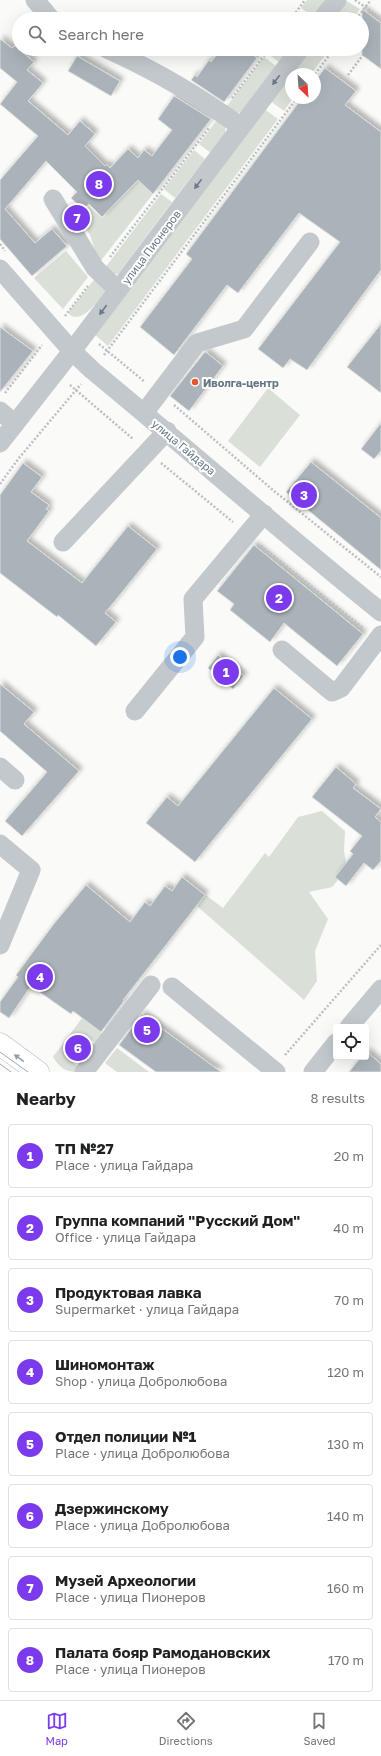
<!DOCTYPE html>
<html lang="en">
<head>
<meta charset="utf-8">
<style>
  body { margin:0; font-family:"Golos Text",sans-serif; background:#f2f2f2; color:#202124 }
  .controls { position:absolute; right:12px; bottom:12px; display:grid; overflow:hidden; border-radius:4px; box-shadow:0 4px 16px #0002 }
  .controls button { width:36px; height:36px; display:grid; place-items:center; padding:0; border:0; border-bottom:1px solid #e0e0e0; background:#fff; color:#202124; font:20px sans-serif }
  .compass { position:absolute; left:285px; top:68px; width:36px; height:36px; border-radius:50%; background:#fff; box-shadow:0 4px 16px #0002; rotate:155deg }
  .you { position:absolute; left:180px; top:657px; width:14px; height:14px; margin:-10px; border:3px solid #fff; border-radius:50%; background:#1a73e8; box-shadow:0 0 0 6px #1a73e833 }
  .badge { display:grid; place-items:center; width:26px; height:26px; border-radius:50%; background:#7c3aed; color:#fff; font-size:13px; font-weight:700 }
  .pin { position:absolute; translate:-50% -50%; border:2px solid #fff; box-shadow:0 1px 4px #0006 }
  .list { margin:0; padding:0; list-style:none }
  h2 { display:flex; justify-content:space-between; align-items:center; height:52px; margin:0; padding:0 16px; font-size:17px }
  h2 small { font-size:13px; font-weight:400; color:#757577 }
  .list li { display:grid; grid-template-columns:26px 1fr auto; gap:12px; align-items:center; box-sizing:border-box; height:64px; margin:0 8px 8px; padding:0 8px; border:1px solid #e0e0e0; border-radius:4px }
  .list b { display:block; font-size:15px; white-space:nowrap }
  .list p { margin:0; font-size:13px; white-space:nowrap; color:#757577 }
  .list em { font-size:13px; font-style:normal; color:#757577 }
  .icon { flex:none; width:22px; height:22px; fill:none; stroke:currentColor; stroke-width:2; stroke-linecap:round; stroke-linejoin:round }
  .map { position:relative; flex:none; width:381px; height:1072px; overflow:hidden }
  .search { position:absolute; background:#fff; box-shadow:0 4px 16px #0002; left:12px; right:12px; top:12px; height:44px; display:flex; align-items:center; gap:10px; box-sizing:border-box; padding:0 14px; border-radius:22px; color:#757577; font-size:15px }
  .sheet { height:628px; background:#fff }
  nav { display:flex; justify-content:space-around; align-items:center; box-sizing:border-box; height:56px; border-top:1px solid #e0e0e0; background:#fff; font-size:11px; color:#757577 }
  nav a { display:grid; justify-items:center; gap:2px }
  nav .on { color:#7c3aed }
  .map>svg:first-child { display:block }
</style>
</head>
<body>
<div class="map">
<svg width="381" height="1072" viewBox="0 0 381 1072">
  <defs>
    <filter id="shadow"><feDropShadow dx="3.5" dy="-3.5" stdDeviation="2" flood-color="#0004"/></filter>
  </defs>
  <rect width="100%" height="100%" fill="#fafaf8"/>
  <g fill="#dadfd7">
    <path d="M307 0H325L313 17 301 8Z"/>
    <path d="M345 0 360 9 353 19H331Z"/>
    <path d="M270 49H289L279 62 267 53Z"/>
    <path d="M308 49H330L311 74H291V98H293L284 111 269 100Z"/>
    <path d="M264 57 276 66 243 110C236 116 232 114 224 110Z"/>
    <path d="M263 108 278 119 108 346 94 334Z"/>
    <path d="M220 116C232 133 222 138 211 153L199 144Z"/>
    <path d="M194 150 205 159 175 198 164 189Z"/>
    <path d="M136 178 153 194 99 263 90 235 75 210 78 207 83 211 89 206 102 218 130 189 128 186Z"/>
    <path d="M161 194 172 202 118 274H109L104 269Z"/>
    <path d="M66 251 88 277 63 309 34 278Z"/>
    <path d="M97 276 107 290C99 299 81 327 68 313Z"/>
    <path d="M268 388 300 415 260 467 228 441Z"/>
    <path d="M322 811 345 831 344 851 347 869 332 887 309 892 328 919 315 951 317 981 304 1000 197 906 205 895 182 877 223 908 265 853 269 857 298 817Z"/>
    <path d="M82 1018 106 1036 98 1045 84 1034 66 1057 81 1069 79 1072C65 1072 60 1068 53 1057Z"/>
    <path d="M117 1048 149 1072H117L105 1063Z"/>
  </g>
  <g fill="#aab3b9" stroke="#dcdcda" filter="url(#shadow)">
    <path d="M362 9 381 23V69L362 55Z"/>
    <path d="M0 39 12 48 15 46 34 62 27 70 43 83 28 101 68 135 80 121 95 134 85 146 105 166 107 164 110 168 128 149 138 158 144 150 152 156 172 130 158 119 174 96 211 119 153 194 138 180 102 217 89 204 83 209 71 198 77 192 46 161 5 209 35 243 52 229 67 246 32 276 0 239V180L38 136 0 104 17 82 0 68Z"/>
    <path d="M221 49H246L257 58 224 102 191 80 195 75 197 77 209 60 211 62Z"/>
    <path d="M77 56 120 81 111 96 68 71Z"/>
    <path d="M325 68 356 91 345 105 381 132V270L307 370 290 359 283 368 258 349 340 242 299 213 238 293 227 285 174 355 140 327 192 259 186 254 302 98H315V81Z"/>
    <path d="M381 324V393L347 367Z"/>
    <path d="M0 327 33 351 0 392Z"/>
    <path d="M206 352 223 366 189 411 170 396 204 353Z"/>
    <path d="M381 423V451L374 459 361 449Z"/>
    <path d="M311 462 381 518V570L286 492Z"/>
    <path d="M23 463 42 477 31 492 49 505 46 509 49 511 27 541 82 583 128 526 157 549 105 613 116 622 96 646 58 615 57 617 0 573V495Z"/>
    <path d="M254 545 363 634 337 666 284 623 270 642 230 610 234 604 217 591Z"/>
    <path d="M218 655 244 676 233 689 208 668Z"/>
    <path d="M0 684 34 712 24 724 79 771 22 836 5 821 47 772 0 731Z"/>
    <path d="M274 688 312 719 195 862 146 823 167 797 178 806Z"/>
    <path d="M336 767 356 784 353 788 381 809 375 817 381 822V861L373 870 364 863 346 886 335 877 353 854 350 851 362 836 312 797Z"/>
    <path d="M182 877 205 895 123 1000 124 1001 101 1032 73 1011 71 1014 31 986 9 1018 0 1012V1002L18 977 16 975 53 925 86 885 130 922 145 902 150 906 165 886 172 891Z"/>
    <path d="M142 1014 221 1072H156L119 1045Z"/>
    <path d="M366 1051 381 1064V1072H349L361 1057H366Z"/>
  </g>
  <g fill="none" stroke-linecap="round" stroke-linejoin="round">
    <g stroke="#b5babe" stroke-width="23">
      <path id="major" d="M0 1044 38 1072"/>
    </g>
    <g stroke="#bbbfc2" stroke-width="2.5" stroke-dasharray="2 2" stroke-linecap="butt">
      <path d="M355 0 381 18"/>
      <path d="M291 19 305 0"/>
      <path d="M356 19 371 0"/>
      <path d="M315 74 334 49"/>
      <path d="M348 75 363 55"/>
      <path d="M232 98 269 49"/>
      <path d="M0 244 5 251"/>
      <path d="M110 257 209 128"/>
      <path d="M65 316 88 286"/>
      <path d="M99 344 145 382"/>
      <path d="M104 355 297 98"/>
      <path d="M70 385 133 439"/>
      <path d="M5 393 42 345"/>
      <path d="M174 405 274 491 381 577"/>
      <path d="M161 463 233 522"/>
      <path d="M0 484 19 458 81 384"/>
      <path d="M261 546 363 628"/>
      <path d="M285 1055 381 945"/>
    </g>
    <g stroke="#c3c8cc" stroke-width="19">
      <path d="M35 0 51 19"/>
      <path d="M322 19 337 0"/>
      <path d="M107 49C154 70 199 96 241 127"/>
      <path d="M53 199 95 268 118 290"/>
      <path d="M0 269 72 351 92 370C189 450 283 533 381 612"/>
      <path d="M0 411 15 424"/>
      <path d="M144 413 197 343 244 329 310 242"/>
      <path d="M0 443 72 351 300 49"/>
      <path d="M63 542 167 431"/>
      <path d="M282 650 332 692 341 688 381 635"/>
      <path d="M135 711 195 637 193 599 264 514"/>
      <path d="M0 767 15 780"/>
      <path d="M0 844 31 870 0 945"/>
      <path d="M172 987 276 1072"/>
      <path d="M349 1027 381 989"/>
      <path d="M84 1072 151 985"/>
      <path d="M313 1072 336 1043"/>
    </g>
    <use href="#major" stroke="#fff" stroke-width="22"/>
    <g stroke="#a2aab0" stroke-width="1">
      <path d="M0 1052 28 1072"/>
      <path d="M0 1064 11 1072"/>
    </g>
  </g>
  <defs><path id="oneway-solid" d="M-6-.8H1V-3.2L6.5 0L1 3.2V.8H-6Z"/></defs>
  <g fill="#6a7a87">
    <use href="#oneway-solid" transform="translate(276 80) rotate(127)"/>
    <use href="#oneway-solid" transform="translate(198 184) rotate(127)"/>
    <use href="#oneway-solid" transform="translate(103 310) rotate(127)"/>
  </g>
  <use fill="#939fa8" href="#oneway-solid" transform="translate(19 1058) rotate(-144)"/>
  <circle fill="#e4572e" stroke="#fff" stroke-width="1.5" cx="195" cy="382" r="4"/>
  <g text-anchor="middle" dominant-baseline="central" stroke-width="4" stroke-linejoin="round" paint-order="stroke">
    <g font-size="11" fill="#657683" stroke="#fff">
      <text transform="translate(151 247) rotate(-53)">улица Пионеров</text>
      <text transform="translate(184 447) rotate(40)">улица Гайдара</text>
    </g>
    <g font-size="11" font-weight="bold" fill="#657683" stroke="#fff" text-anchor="start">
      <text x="203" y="382">Иволга-центр</text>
    </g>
  </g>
</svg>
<div class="controls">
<button><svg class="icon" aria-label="locate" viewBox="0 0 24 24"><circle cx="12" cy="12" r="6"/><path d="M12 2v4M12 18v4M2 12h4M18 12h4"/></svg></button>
</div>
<svg class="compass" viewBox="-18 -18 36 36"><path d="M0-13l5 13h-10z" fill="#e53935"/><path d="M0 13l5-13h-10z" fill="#757577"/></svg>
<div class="you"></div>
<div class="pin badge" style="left:226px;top:672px">1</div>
<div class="pin badge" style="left:279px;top:598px">2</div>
<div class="pin badge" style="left:304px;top:495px">3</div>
<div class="pin badge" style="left:40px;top:977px">4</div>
<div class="pin badge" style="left:147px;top:1030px">5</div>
<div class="pin badge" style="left:78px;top:1048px">6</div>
<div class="pin badge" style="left:77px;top:218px">7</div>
<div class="pin badge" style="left:99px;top:184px">8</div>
<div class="search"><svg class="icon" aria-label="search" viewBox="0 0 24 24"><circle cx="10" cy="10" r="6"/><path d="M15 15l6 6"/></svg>Search here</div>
</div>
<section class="sheet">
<h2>Nearby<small>8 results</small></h2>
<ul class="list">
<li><span class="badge">1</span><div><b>ТП №27</b><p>Place · улица Гайдара</p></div><em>20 m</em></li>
<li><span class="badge">2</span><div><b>Группа компаний &quot;Русский Дом&quot;</b><p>Office · улица Гайдара</p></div><em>40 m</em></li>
<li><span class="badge">3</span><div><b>Продуктовая лавка</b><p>Supermarket · улица Гайдара</p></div><em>70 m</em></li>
<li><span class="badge">4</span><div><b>Шиномонтаж</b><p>Shop · улица Добролюбова</p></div><em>120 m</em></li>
<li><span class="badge">5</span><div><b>Отдел полиции №1</b><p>Place · улица Добролюбова</p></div><em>130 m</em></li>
<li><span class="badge">6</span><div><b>Дзержинскому</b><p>Place · улица Добролюбова</p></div><em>140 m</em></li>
<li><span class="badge">7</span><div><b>Музей Археологии</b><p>Place · улица Пионеров</p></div><em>160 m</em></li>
<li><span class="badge">8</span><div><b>Палата бояр Рамодановских</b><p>Place · улица Пионеров</p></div><em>170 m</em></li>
</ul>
</section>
<nav>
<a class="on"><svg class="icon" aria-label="map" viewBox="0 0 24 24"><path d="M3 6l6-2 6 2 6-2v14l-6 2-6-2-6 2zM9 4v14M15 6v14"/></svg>Map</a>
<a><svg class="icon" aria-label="directions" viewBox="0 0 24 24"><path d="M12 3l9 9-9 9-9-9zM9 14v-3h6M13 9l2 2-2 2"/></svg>Directions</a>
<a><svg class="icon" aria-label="saved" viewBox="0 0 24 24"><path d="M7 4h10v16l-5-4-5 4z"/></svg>Saved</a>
</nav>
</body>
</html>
